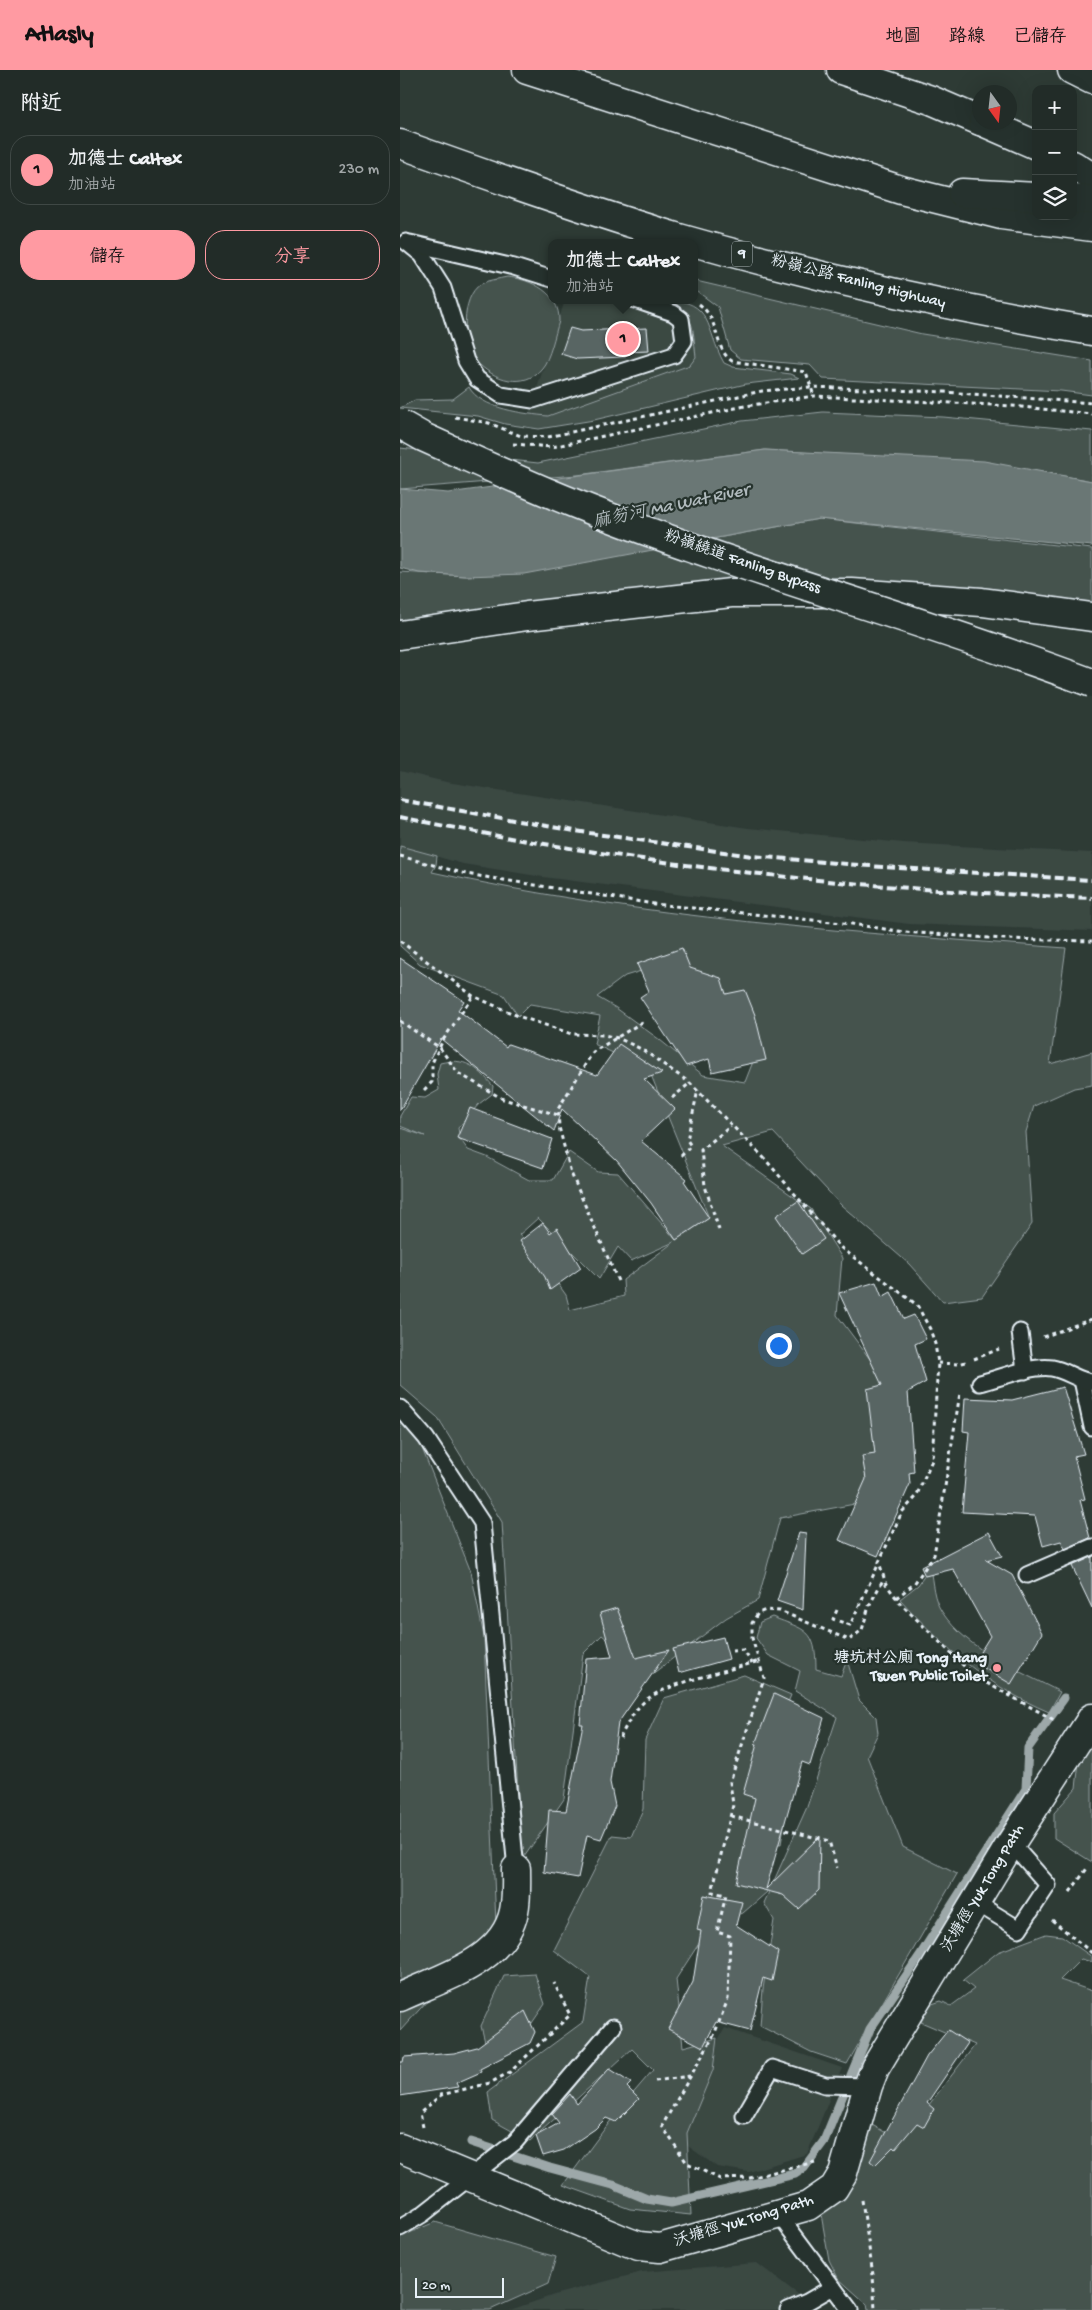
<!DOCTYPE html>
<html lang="zh-TW">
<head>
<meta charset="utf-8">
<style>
  body { margin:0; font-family:"Gochi Hand","LXGW WenKai TC",sans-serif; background:#2e3834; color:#f1f3f6 }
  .controls { position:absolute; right:15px; top:15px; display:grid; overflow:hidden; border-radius:10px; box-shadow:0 5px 20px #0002 }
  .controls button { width:45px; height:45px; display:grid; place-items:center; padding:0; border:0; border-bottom:1px solid #3f4845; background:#222c28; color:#f1f3f6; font:25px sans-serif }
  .compass { position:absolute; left:572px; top:15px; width:45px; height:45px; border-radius:50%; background:#222c28; box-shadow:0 5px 20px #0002; rotate:165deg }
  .scale { position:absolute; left:15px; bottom:12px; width:89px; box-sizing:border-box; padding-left:5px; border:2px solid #e8f1f8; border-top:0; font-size:14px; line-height:18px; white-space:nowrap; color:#e8f1f8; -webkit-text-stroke:4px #26332d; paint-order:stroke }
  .you { position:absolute; left:378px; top:1275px; width:18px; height:18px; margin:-12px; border:4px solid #fff; border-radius:50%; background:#1a73e8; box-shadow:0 0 0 8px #1a73e833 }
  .badge { display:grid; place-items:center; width:32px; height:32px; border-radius:50%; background:#ff9aa2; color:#111; font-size:16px; font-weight:700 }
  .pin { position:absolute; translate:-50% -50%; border:2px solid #fff; box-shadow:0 1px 5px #0006 }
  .popup { position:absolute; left:148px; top:169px; width:150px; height:65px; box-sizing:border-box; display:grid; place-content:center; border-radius:10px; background:#222c28; filter:drop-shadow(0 1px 4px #0005); font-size:16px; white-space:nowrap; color:#a2a7a8 }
  .popup b { font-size:19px; color:#f1f3f6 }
  .popup::after { content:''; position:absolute; left:50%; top:100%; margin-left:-10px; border:10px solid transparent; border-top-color:#222c28 }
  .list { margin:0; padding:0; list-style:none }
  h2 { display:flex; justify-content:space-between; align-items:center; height:65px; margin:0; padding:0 20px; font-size:21px }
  h2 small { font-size:16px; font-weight:400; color:#a2a7a8 }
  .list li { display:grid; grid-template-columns:32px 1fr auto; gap:15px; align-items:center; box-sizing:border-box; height:70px; margin:0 10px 10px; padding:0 10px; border:1px solid #3f4845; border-radius:20px }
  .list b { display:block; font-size:19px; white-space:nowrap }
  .list p { margin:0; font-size:16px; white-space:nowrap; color:#a2a7a8 }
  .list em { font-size:16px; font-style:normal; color:#a2a7a8 }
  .actions { display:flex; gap:10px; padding:15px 20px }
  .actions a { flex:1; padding:11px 0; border:1px solid #ff9aa2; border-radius:20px; text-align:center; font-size:18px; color:#ff9aa2 }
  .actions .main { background:#ff9aa2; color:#111 }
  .icon { flex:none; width:28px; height:28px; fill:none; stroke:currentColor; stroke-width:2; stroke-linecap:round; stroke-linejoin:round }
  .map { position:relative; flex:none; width:692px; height:2240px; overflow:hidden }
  header { display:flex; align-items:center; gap:30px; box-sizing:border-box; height:70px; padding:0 25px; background:#ff9aa2; color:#111 }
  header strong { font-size:24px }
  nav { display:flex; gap:28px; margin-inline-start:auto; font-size:18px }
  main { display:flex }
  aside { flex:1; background:#222c28 }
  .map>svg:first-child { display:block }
</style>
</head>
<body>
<header>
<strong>Atlasly</strong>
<nav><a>地圖</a><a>路線</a><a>已儲存</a></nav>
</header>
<main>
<aside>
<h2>附近<small></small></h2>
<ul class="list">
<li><span class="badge">1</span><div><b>加德士 Caltex</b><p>加油站</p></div><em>230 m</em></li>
</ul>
<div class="actions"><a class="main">儲存</a><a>分享</a></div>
</aside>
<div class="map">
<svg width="692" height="2240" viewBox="0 0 692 2240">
  <rect width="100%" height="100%" fill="#2e3b35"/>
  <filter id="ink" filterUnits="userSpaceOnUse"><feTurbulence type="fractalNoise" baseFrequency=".02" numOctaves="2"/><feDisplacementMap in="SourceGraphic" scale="10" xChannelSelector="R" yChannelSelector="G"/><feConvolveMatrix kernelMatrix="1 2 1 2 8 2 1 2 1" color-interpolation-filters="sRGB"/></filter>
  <g filter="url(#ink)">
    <g fill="#3b4843">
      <path d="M165 230H265L281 239 291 250 296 287 290 295 148 346 129 344Z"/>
      <path d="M0 701 46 712 348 758 504 773 692 783V861L509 854 143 807 63 794 0 776Z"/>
      <path d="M325 1958 442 1998 407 2084 349 2102 317 2097 281 2071 272 2050Z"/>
      <path d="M357 2193 403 2228 414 2240H110L157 2224 242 2202Z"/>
    </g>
    <g fill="#45524e" stroke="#96a2a3" fill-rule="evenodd">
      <path d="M107 207C131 209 160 223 159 251 155 264 150 289 142 298 125 320 93 310 76 291 62 275 60 227 81 214 88 210 99 209 107 207Z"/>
      <path d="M296 211 522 264 692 291V325L661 321 423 309 410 295 341 289 330 280 318 237 294 219V212Z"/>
      <path d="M265 230C314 230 305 259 324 293L333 297 391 304 399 308 346 314 194 350 139 359 105 354 78 346 0 338 15 330 53 329 69 317C80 339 126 344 148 346L290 295 296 287C292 254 296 246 265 230Z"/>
      <path d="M423 342 543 347 692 361V411L589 393 365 380 177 405 0 419V378L138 393 342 351Z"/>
      <path d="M419 449 692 479V547L417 523 0 564V502L66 506 323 467Z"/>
      <path d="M0 776 37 786 36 795 32 802C238 848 456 863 666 878L650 994 692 982V1015L674 1018 634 1036 626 1062 632 1154 582 1227 543 1232 509 1194 441 1135 373 1062 322 1076 411 1139 442 1188 437 1245 499 1328 476 1430 380 1448 358 1530 326 1548 251 1605 202 1565 183 1584 164 1729 122 1790 102 1452 37 1347 0 1315V1058L25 1066 0 1056V1046L11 1027 25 1028 39 1020 37 1004 40 993C65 987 77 997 93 1016L92 1024 79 1034 58 1058 60 1069 68 1080 87 1087 129 1110H153L169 1082 198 1102 218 1103 276 1170 309 1148 249 1000 194 974 200 946 130 934 118 946 104 925 20 894 0 876ZM251 898 361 971 345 1012 303 1005 260 970 216 938 197 927 225 906ZM138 1148 199 1209 218 1177 231 1191 274 1172 223 1210 224 1226 170 1240 166 1225 127 1171 119 1165Z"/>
      <path d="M0 1347 14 1358 71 1502 84 1567 96 1855 0 1961Z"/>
      <path d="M530 1498C533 1513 533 1529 542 1542 568 1581 620 1601 660 1622L649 1642C586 1615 546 1580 500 1529L518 1515Z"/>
      <path d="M372 1547C406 1560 416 1559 416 1599L441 1606 447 1590 459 1630 476 1647 478 1663 467 1686 503 1777 557 1804 447 1994 411 1982 360 1956 363 1919 374 1850 364 1833 407 1737 437 1647 395 1621 400 1601 368 1585 356 1568 360 1552Z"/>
      <path d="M344 1605 391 1625 353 1720 385 1750 381 1774 349 1769 367 1822 343 1843 309 1858 276 1909 283 1977 317 1968 313 2000 287 2063 291 2145 230 2139 163 2115 217 2042 253 2000 232 1979 130 2071 92 2050 88 2022 183 1952 190 1907 154 1880 212 1765 231 1767 243 1739 245 1670 264 1628Z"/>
      <path d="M692 1672V1792L654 1768V1743L676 1718 679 1692Z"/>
      <path d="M646 1864 662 1866 692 1887V1892L681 1889 660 1910 692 1921V2240H468L467 2234 438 2208 429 2190 421 2144 433 2128 472 2055 501 2071 575 1975 521 1952 529 1935 541 1931 551 1936 574 1919 563 1910 598 1882Z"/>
      <path d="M135 1904 145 1934 121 1969 88 1984 81 1956 104 1906Z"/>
      <path d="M35 2152 156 2187 148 2214 90 2240H0V2167Z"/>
    </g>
    <path fill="#6b7775" stroke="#9da8a9" d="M365 380 584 391 692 411V476L419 449 124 504 66 506 19 503 0 498V419L48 423Z"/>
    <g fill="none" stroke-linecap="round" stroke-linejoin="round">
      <path stroke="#9da8a9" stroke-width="9" d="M71 2072 150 2098 213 2115 247 2129 271 2133 395 2104 404 2098 424 2071 470 1959 521 1884 626 1719 628 1678 664 1628"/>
    </g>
    <g fill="#596563" stroke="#e8f1f8">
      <path d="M170 258 181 261 247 258 249 281 224 282 225 287 177 289 161 284Z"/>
      <path d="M282 878 290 898 321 908 326 924 345 920 355 945 366 990 312 1002 309 989 286 996 240 927 249 921 237 894Z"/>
      <path d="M0 888 64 931 58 940 106 977 108 974 197 1005 219 974 262 1003 244 1009 275 1039 241 1071 287 1109 284 1111 309 1148 276 1170 251 1133 217 1091 162 1039 154 1061 41 969 0 1040Z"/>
      <path d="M70 1038 152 1069 143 1098 57 1068Z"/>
      <path d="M398 1131 424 1169 402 1184 376 1146Z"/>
      <path d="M143 1153 150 1163 157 1158 181 1198 150 1220 145 1207 120 1171Z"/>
      <path d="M476 1212 482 1227 491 1222 504 1249 514 1245 526 1269 515 1274 526 1312 508 1322 514 1402 509 1403 510 1414 478 1486 439 1470 466 1409 462 1386 475 1384 467 1319 482 1315 439 1223Z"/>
      <path d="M663 1317 684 1384 674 1386 685 1429 680 1430 690 1468 665 1479 661 1471 643 1476 635 1446 562 1442 569 1362 563 1361 565 1328 612 1330Z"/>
      <path d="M589 1462 602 1486 586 1490 612 1505 642 1563 611 1614 574 1592 590 1566 553 1499 525 1506 521 1497Z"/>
      <path d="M399 1463 406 1464 403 1540 377 1531Z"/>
      <path d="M692 1487V1538L672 1496Z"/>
      <path d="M217 1538 236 1588 269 1580 218 1653 210 1712 215 1736 201 1769 187 1765 178 1808 144 1802 149 1740 166 1741 183 1654H180L186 1589 212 1587 200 1543Z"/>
      <path d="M323 1567 329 1589 279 1603 273 1579Z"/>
      <path d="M374 1624 424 1648 410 1695 402 1692 366 1819 420 1766 419 1820 399 1839 383 1825 336 1813 355 1728 343 1724 357 1674H355Z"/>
      <path d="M304 1825 342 1832 336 1855 378 1882 372 1911 363 1908 350 1961 316 1952 303 1977 268 1959 293 1912 301 1861 297 1860Z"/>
      <path d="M125 1941 135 1962 130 1973 80 1999 81 2002 56 2013 58 2017 0 2026V1992H3L4 1987 54 1983 77 1977Z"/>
      <path d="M548 1960 568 1973 527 2033 534 2039 524 2057 517 2053 495 2079 493 2077 475 2095 470 2091 527 1986Z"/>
      <path d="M209 1999 231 2013 227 2017 239 2029 216 2052 206 2048 195 2059 164 2080 143 2086 136 2066 159 2053 152 2044 170 2024 177 2034Z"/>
    </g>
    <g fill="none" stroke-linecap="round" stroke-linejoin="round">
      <g stroke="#e8f1f8" stroke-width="19">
        <g id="service">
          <path d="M6 172 22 185 43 218 66 291 77 309 101 325 133 330 274 285 284 271 281 249 273 243 235 230"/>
          <path d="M10 173 114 197 152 209"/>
          <path d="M620 1262 625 1301"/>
          <path d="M682 1310 692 1357"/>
          <path d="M580 1313C600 1308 632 1295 652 1298 666 1300 678 1311 692 1312"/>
          <path d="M0 1338 26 1368 82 1453 116 1799"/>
          <path d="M627 1505 692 1477"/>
          <path d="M575 1832 619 1859 648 1815 611 1773"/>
          <path d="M344 2046 372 1998 425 2015 468 2016"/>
          <path d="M379 2145 450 2240"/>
          <path d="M0 2158 23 2144 115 2072 213 1957"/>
          <path d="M388 2240 407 2232 433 2217"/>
        </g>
      </g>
      <g stroke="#e8f1f8" stroke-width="31">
        <g id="minor">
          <path d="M0 565 127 546 331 523H452L582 532 692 547"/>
          <path d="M0 1927C40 1908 104 1892 114 1841 117 1827 116 1813 116 1799"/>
          <path d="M0 2078 228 2172 239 2176 260 2178 408 2136 434 2118 443 2103 468 2016 475 1998 611 1773 692 1648"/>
        </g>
      </g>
      <g stroke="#e8f1f8" stroke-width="31">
        <path id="secondary" d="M672 0 692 10"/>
      </g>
      <g stroke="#e8f1f8" stroke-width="31">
        <g id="motorway">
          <path d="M127 0 501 120 601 145 692 157"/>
          <path d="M441 0 531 30 580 51"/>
          <path d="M583 52 636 75"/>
          <path d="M0 74C92 107 185 140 279 168 415 207 553 238 692 261"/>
          <path d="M673 95 692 107"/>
          <path d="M562 123 636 127"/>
          <path d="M673 129 692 130"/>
        </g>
      </g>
      <g stroke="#e8f1f8" stroke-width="3" stroke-dasharray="4 4" stroke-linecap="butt">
        <path d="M299 234C321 251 313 278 332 291L406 302 414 326"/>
        <path d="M55 347 89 353 121 366 148 367 362 321 411 317 545 322 692 333"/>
        <path d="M113 374 152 377 345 336 414 326 612 336 692 344"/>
        <path d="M0 786 66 804 254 834 452 854 504 862 604 869 692 871"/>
        <path d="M0 871 73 926 118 946 172 964 204 965 218 968 243 980 290 1013 365 1089 440 1177 517 1235 530 1259 535 1274 538 1293 532 1390 516 1427 502 1442 479 1492 486 1514 500 1533 565 1597 585 1612 656 1651"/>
        <path d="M0 951 40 978 58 1003 103 1029 158 1045"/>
        <path d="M24 1020 32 1012V993L43 970 73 926"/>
        <path d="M272 1028 290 1013"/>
        <path d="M281 1086 291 1076 287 1070 298 1020"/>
        <path d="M319 1160 305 1116 301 1080 331 1056"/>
        <path d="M218 1211 171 1103 159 1057 158 1039 193 982 244 951"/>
        <path d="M643 1267 692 1249"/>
        <path d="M574 1289 599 1279"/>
        <path d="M538 1293 559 1294 569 1291"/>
        <path d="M496 1528 514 1514 534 1485 560 1323"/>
        <path d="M437 1540 433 1549 450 1555 479 1493"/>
        <path d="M332 1581 343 1580 352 1593"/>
        <path d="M610 1626 613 1619"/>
        <path d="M220 1668C227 1654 234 1640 246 1630 267 1613 331 1600 359 1591"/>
        <path d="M331 1746 429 1771 437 1798"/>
        <path d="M670 1822 688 1797"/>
        <path d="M652 1850 692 1883"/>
        <path d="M255 2011 290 2006"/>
        <path d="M23 2057 20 2043 41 2025 90 2013 110 2002 170 1945 154 1913"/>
        <path d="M415 2092 350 2108 320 2109 287 2093 262 2056 314 1965 328 1929 330 1866 317 1862 326 1825 312 1822 333 1735 330 1712 364 1608 352 1568V1553L358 1543 366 1540 380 1541 449 1570 462 1560 469 1536 484 1508"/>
        <path d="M462 2130 473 2205 475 2240"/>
      </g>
      <use href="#service" stroke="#26332d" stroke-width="15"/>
      <use href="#minor" stroke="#26332d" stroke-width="28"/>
      <use href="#secondary" stroke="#26332d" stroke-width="28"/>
      <use href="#motorway" stroke="#26332d" stroke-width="28"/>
      <g stroke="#e8f1f8" stroke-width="4" stroke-dasharray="8 4" stroke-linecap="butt">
        <path d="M0 730 175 761 352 786 482 797 692 810"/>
        <path d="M0 747C228 794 459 820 692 828"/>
      </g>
      <g stroke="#e8f1f8" stroke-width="31" stroke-linecap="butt">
        <path id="motorway-bridge" d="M0 354 23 367C72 389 121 412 171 432 342 501 520 548 692 613"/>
      </g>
      <use href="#motorway-bridge" stroke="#26332d" stroke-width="28"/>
    </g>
  </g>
  <circle fill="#ff9aa2" stroke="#26332d" stroke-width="2" cx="597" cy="1598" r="5"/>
  <g text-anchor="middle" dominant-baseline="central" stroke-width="4.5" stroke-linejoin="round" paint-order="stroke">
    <rect fill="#26332d" stroke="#aeb8bb" stroke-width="1" x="332" y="171.5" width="20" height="25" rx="4"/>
    <g font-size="15" font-weight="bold" fill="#e8f1f8">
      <text x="342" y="184">9</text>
    </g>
    <g font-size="16" fill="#e8f1f8" stroke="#26332d">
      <text transform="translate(458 213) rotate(14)">粉嶺公路 Fanling Highway</text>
      <text transform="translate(342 493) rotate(19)">粉嶺繞道 Fanling Bypass</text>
      <text transform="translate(584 1819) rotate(-59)">沃塘徑 Yuk Tong Path</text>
      <text transform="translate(344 2152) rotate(-17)">沃塘徑 Yuk Tong Path</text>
    </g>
    <g font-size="16" font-weight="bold" fill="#e8f1f8" stroke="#26332d" text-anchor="end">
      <text x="587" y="1589">塘坑村公廁 Tong Hang<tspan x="587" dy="18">Tsuen Public Toilet</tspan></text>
    </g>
    <g font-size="18" font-style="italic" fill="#b0babd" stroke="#26332d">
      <text transform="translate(271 437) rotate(-12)">麻笏河 Ma Wat River</text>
    </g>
  </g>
</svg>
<div class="controls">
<button>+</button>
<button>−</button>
<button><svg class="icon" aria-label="layers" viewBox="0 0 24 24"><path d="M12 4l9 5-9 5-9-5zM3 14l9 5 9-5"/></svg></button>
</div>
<svg class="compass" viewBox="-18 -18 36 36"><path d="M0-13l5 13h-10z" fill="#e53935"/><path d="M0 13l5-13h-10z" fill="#a2a7a8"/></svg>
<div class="scale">20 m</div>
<div class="you"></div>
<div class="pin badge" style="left:223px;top:269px">1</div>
<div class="popup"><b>加德士 Caltex</b>加油站</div>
</div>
</main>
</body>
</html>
